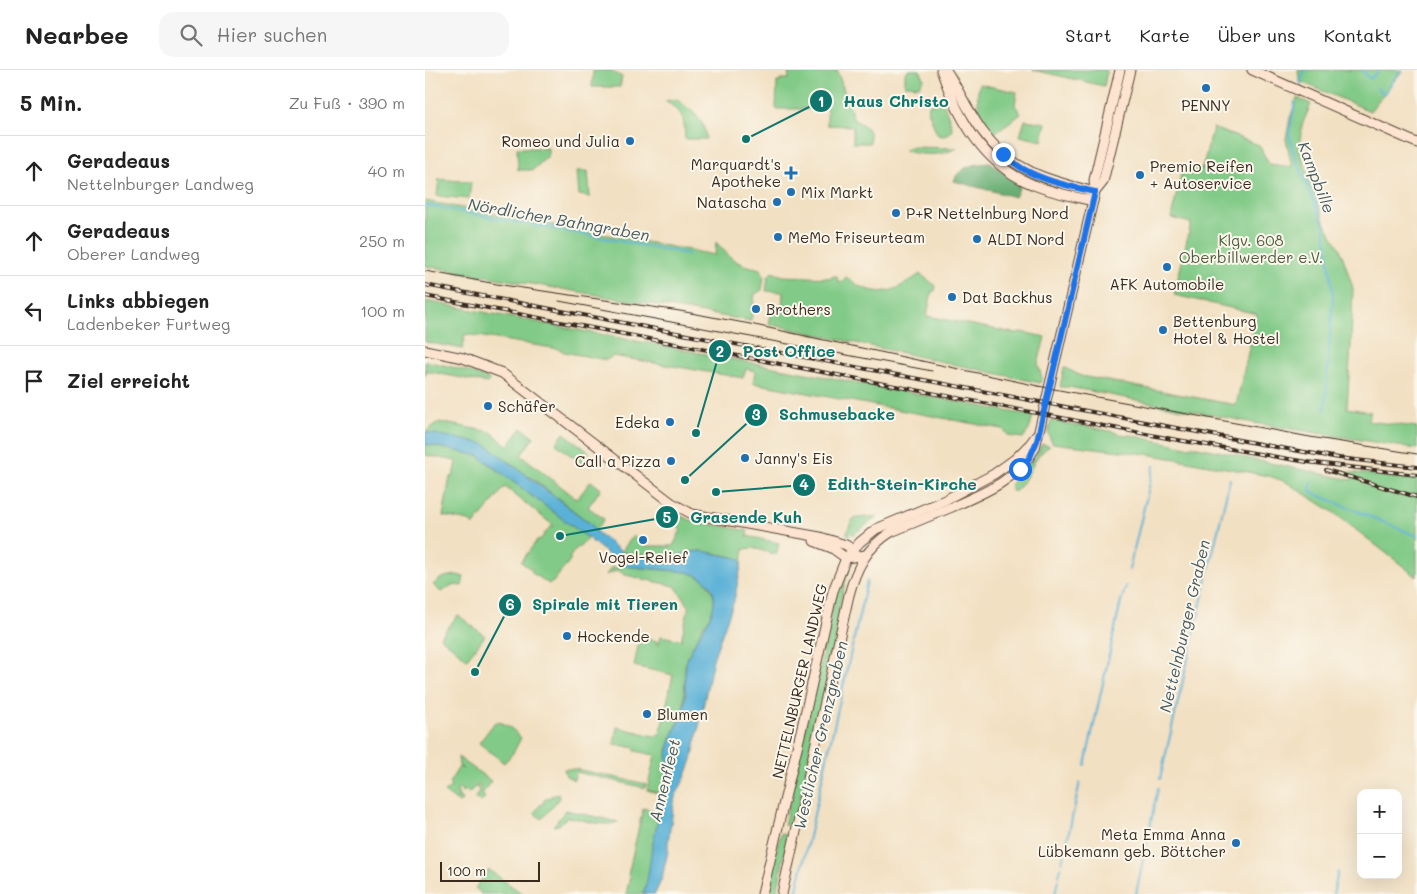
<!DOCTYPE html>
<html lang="de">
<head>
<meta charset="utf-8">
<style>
  body { margin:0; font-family:Mali,sans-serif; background:#f6f6f6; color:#222 }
  .controls { position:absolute; right:15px; bottom:15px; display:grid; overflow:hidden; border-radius:10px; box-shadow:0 5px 20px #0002 }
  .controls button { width:45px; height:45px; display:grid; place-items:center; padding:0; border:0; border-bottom:1px solid #e0e0e0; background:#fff; color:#222; font:25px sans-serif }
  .scale { position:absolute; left:15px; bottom:12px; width:100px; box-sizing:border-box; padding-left:5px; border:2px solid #3b2a1e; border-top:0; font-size:14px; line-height:18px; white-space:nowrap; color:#3b2a1e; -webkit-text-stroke:4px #fbf7ec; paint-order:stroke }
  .stop { position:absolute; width:15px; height:15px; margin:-11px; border:4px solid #1a73e8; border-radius:50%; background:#fff }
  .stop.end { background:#1a73e8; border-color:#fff; box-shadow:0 1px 5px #0008 }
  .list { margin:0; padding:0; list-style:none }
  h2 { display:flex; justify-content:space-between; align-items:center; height:65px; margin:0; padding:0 20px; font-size:21px }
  h2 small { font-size:16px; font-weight:400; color:#767676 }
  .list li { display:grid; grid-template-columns:32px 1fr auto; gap:15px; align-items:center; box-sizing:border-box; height:70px; padding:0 20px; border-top:1px solid #e0e0e0 }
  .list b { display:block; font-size:19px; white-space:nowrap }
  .list p { margin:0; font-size:16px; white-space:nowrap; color:#767676 }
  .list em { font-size:16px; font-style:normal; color:#767676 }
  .icon { flex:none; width:28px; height:28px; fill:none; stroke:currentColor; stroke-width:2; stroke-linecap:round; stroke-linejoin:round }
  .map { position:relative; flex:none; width:992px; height:824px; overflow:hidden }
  header { display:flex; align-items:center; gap:30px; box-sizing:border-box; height:70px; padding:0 25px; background:#fff; border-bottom:1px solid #e0e0e0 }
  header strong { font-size:24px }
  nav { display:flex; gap:28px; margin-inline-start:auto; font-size:18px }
  .search { width:350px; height:45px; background:#f6f6f6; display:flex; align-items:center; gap:12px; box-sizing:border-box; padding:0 18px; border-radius:15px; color:#767676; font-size:19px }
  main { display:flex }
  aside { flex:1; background:#fff }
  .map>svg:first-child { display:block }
</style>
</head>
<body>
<header>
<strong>Nearbee</strong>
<div class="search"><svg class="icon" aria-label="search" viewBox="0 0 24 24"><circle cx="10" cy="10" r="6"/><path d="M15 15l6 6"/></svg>Hier suchen</div>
<nav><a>Start</a><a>Karte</a><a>Über uns</a><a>Kontakt</a></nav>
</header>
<main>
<aside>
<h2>5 Min.<small>Zu Fuß · 390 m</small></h2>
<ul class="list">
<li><svg class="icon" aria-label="ahead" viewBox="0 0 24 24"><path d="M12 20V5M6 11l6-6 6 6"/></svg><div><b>Geradeaus</b><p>Nettelnburger Landweg</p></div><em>40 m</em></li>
<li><svg class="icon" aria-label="ahead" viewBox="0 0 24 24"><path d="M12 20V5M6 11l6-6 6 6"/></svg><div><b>Geradeaus</b><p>Oberer Landweg</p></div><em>250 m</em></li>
<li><svg class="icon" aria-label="left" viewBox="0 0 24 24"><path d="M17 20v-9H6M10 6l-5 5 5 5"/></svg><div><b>Links abbiegen</b><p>Ladenbeker Furtweg</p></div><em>100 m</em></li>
<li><svg class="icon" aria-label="arrive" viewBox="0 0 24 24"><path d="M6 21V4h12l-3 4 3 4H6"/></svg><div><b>Ziel erreicht</b></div></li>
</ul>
</aside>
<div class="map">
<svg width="992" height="824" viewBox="0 0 992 824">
  <rect width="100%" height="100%" fill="#fbf7ec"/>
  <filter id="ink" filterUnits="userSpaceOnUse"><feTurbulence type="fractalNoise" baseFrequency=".02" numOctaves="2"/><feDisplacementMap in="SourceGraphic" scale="10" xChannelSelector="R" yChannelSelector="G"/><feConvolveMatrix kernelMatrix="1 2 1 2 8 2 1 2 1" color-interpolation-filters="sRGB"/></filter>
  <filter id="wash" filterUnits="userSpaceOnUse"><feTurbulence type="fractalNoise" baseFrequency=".0096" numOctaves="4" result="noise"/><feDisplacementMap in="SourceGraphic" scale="20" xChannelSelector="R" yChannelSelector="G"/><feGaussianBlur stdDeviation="1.12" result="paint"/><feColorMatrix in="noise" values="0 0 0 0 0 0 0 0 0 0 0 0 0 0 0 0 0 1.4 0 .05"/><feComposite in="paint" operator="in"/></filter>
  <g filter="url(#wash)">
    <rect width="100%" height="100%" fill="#f2e0c2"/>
    <g fill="#82ca87" stroke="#5e7a52">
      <path d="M168 0H185L197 7 195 17H167Z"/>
      <path d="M363 0H412L429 50C440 55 446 59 445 73H428V56L402 55V39H351L352 12H355V9H364Z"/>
      <path d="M484 0H495L499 9 494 16 480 15V3Z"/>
      <path d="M608 0H682L679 16Z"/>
      <path d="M873 0H978L945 41 874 11Z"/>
      <path d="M554 14 592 22 590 35 596 44 568 64C556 44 550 39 554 14Z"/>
      <path d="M872 28 886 34 877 55 874 77 900 154 915 178 928 218 926 275 922 338 946 342 942 351 992 357V379L829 353 644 317H635L639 297 656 306 811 335 832 244 749 225 766 153 746 148 758 96 777 99 788 58 834 75 844 94 867 97 861 69 865 48Z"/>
      <path d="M251 29C265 39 281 50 281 69H260C259 47 259 43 240 31Z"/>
      <path d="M512 32 519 34 527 57 526 62 518 66 513 65 511 62 503 40 504 35Z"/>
      <path d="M600 50 621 53 617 71 595 66Z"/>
      <path d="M484 77 532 78C514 87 498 85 479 81Z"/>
      <path d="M92 78H123V86L108 100H93Z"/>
      <path d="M152 101H163L165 127 154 125Z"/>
      <path d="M14 109 46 112 44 129 12 126Z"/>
      <path d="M0 131 290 185 291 172C308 191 311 194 336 199L339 206 337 220 330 224 326 251 0 196Z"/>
      <path d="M347 202 358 206 407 208 408 206H412L413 211 416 213 421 207C425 209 429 213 434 216 460 228 473 219 495 204L511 216 510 221H507L502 246 589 263 597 262 620 267 613 294 617 308 615 313 344 254 347 239 357 240 358 222 341 221 343 207Z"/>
      <path d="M0 231 608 346 604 360 598 368 584 366 577 359 328 313 330 301 321 299 318 308 188 286 181 290 139 282 134 279 40 264 38 279 0 272Z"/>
      <path d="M0 291C23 296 44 300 65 310L62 313 1 301 0 306Z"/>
      <path d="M626 350 651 356 655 355 690 362 693 364 705 365 762 377 768 376 813 385 816 387 927 410V406L907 400 992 410V507L908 442 861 412 844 406 762 391 721 384 627 373 623 363Z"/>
      <path d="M14 352 66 362 83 376 97 358 109 367 96 385 152 429 166 411 176 419 163 437 179 449 170 461 167 459V455L107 408 0 362Z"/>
      <path d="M139 363 164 382 156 393 131 374Z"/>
      <path d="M0 374 54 386 163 468 155 477 153 476 144 488 146 489 128 512 124 514 107 503V500L96 492 113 469 115 470 125 457 129 456 80 417 49 455 44 451 18 446 25 407H28L31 391 0 385Z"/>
      <path d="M617 374 625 376C608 385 604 409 591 421H587L585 415C588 410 592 408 596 404 604 395 612 385 617 374Z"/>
      <path d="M247 442 265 450 323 461 322 466 354 473 351 485 329 478 319 479 317 492 313 488 277 481 265 482 249 487H228L196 482 208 466 221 476H248L256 460 243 449Z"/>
      <path d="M453 446 428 465 427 462 424 463 425 466 421 464 427 450 432 448Z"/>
      <path d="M194 494 197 496 262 502 271 505 280 510 289 525V536L284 549 279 555 263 586 260 596 259 637 242 680 243 698 239 725 222 720 230 685 210 681V678L189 674 192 657 229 666 235 664 248 605 209 596 215 567 232 571 231 573 234 574 236 566 256 570 264 536 250 516 200 505 193 500 181 505 187 497 191 499Z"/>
      <path d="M423 500 414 539V557L370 751 365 756 359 755 411 523 417 505Z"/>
      <path d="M32 505 39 507 37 516 27 515 16 522 8 515C15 507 22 506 32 505Z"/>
      <path d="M33 545 60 566 42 589 15 567Z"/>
      <path d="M70 652C80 651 90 661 96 668L88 683 79 693 54 673Z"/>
      <path d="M33 687 66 711 57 724 60 727 56 732 50 728 54 721 53 719 56 715 54 713 52 718 50 717 43 723 42 720 37 722 36 719H33L32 722 34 724 32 727H35L37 730 34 733 19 722 26 717 24 713 34 697 38 699 34 696Z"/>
      <path d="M139 699H151L221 714 220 718 151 702 149 710 141 706Z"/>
      <path d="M133 723 134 728 117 749 109 743 116 734 117 735 120 729Z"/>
      <path d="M218 738 235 742 222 812 218 824H201L205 807 203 805Z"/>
      <path d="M141 740 193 752C178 758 158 749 142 747L134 755 128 756Z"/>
      <path d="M356 763 360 764 362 770 352 824H340Z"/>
      <path d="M64 800 98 824H55L56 823 50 818Z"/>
    </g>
    <path fill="#69ae74" stroke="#526c49" d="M565 93 596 114 590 127 529 111C534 96 551 94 565 93Z"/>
    <path fill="#5ab1d7" stroke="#4a6e7a" d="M0 362 60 374 167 455 168 459 199 484 228 487H249L265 482 277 481 313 488 317 492 309 531 288 589 267 690 260 708 250 727 243 772V781L237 808 230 824H218C223 811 224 797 226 783 231 756 238 729 242 701 244 694 241 686 243 679 246 664 257 651 259 636 262 623 258 608 261 595 264 572 292 549 289 526 287 512 274 505 262 502L197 496 163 468 54 386 0 374Z"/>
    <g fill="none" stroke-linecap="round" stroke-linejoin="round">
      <g stroke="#5ab1d7" stroke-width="2">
        <path d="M937 0 945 9 955 0"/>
        <path d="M876 14 877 6 880 0"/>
        <path d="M952 18 959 24 976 0"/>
        <path d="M870 32 864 64 869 84 899 155 908 223 900 340"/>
        <path d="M0 135 264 184"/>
        <path d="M887 412 885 419 888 423 992 466"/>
        <path d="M704 500 729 396"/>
        <path d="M660 695 696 531 701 516"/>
        <path d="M735 709 805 409"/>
        <path d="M642 771 655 712"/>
        <path d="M637 792 640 780"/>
        <path d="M634 806 636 797"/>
        <path d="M371 824 442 511"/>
        <path d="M630 824 633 810"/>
        <path d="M711 824 733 718"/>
        <path d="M908 824 913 802"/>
      </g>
    </g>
  </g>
  <g filter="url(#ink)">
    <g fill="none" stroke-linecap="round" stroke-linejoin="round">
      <g stroke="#564537" stroke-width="11">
        <g id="secondary">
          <path d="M516 0C533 48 559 96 609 115 628 123 648 126 668 131"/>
          <path d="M521 0C534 20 544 43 558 62 587 102 626 111 670 122"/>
          <path d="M827 0 992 73"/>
          <path d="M670 122 678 112 705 0"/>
          <path d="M0 280 38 288 77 303 247 433 267 444 283 447 395 467 421 475 428 480"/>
          <path d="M389 471 407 478 421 488 441 485"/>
          <path d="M337 824 381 640 408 521 421 488 435 472 451 459 520 430 569 404 590 389 605 374 611 366"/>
          <path d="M357 824 424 525C431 498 442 477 466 462 486 454 507 445 527 437 559 423 592 410 610 378L670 122 669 110 695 0"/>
        </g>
      </g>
      <use href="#secondary" stroke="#fde4d0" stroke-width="9"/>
      <g stroke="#3b2a1e" stroke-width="1">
        <path d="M0 201 77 215 255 241 325 254 613 316 885 367 992 384"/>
        <path d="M134 231 507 301"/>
      </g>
      <g stroke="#3b2a1e" stroke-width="4">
        <g id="rail">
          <path d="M0 215 851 377 914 388 992 397"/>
          <path d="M0 226 747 369 882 392 992 405"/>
          <path d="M901 400 992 427"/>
        </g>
      </g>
      <use href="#rail" stroke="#fbf7ec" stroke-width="2" stroke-dasharray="5.5" stroke-linecap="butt"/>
    </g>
  </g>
  <g fill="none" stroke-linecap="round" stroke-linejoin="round" filter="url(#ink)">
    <path stroke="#1a73e8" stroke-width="6" d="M578 84C585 89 592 96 600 100 622 112 646 116 670 122L612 371 605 387 595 399"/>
  </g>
  <g fill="#1f6fb2" stroke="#fbf7ec" stroke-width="2">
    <circle cx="781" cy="18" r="5"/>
    <circle cx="205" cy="71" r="5"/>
    <path d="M363.5 95.5h5v5h5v5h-5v5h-5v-5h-5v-5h5z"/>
    <circle cx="715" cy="105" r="5"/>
    <circle cx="366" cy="122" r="5"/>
    <circle cx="352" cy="132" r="5"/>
    <circle cx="471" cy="143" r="5"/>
    <circle cx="353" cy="167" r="5"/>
    <circle cx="552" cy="169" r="5"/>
    <circle cx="742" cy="197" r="5"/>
    <circle cx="527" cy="227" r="5"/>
    <circle cx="331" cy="239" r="5"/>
    <circle cx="738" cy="260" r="5"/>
    <circle cx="63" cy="336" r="5"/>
    <circle cx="245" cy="352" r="5"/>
    <circle cx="320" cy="388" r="5"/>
    <circle cx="246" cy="391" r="5"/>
    <circle cx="218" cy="470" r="5"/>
    <circle cx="142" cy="566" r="5"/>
    <circle cx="222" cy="644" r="5"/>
    <circle cx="811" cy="773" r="5"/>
  </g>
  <g text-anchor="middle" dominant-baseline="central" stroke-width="4" stroke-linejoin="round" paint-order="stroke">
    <g font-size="15" fill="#3b2a1e" stroke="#fbf7ec" text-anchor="start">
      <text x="781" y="35" text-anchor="middle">PENNY</text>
      <text x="195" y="71" text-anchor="end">Romeo und Julia</text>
      <text x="356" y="94" text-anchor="end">Marquardt's<tspan x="356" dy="17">Apotheke</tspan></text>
      <text x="725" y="96">Premio Reifen<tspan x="725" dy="17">+ Autoservice</tspan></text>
      <text x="376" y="122">Mix Markt</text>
      <text x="342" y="132" text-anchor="end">Natascha</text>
      <text x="481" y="143">P+R Nettelnburg Nord</text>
      <text x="363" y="167">MeMo Friseurteam</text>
      <text x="562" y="169">ALDI Nord</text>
      <text x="742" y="214" text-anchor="middle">AFK Automobile</text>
      <text x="537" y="227">Dat Backhus</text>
      <text x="341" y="239">Brothers</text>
      <text x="748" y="251">Bettenburg<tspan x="748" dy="17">Hotel &amp; Hostel</tspan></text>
      <text x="73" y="336">Schäfer</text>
      <text x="235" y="352" text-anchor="end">Edeka</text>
      <text x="330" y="388">Janny's Eis</text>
      <text x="236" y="391" text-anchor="end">Call a Pizza</text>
      <text x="218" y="487" text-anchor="middle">Vogel-Relief</text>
      <text x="152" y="566">Hockende</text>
      <text x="232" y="644">Blumen</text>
      <text x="801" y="764" text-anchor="end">Meta Emma Anna<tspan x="801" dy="17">Lübkemann geb. Böttcher</tspan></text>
    </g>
    <g font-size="15" fill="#505a3e" stroke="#fbf7ec">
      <text x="826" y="170">Klgv. 608<tspan x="826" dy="17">Oberbillwerder e.V.</tspan></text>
    </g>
    <g font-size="15" fill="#3b2a1e" stroke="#fbf7ec">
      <text transform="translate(374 611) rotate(-77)">NETTELNBURGER LANDWEG</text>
    </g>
    <g font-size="16" font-style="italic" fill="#46595f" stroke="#fbf7ec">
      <text transform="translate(892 107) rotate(69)">Kampbille</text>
      <text transform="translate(134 149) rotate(10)">Nördlicher Bahngraben</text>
      <text transform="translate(759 556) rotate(-77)">Nettelnburger Graben</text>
      <text transform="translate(395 665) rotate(-77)">Westlicher Grenzgraben</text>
      <text transform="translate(239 710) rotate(-76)">Annenfleet</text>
    </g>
  </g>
  <path fill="none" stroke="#0f766e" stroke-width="2" d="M321 69L396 31M271 363L295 281M260 410L331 345M291 422L379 415M135 466L242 447M50 602L85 535"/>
  <g fill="#0f766e" stroke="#fbf7ec" stroke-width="2">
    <circle cx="321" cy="69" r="5"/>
    <circle cx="271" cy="363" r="5"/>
    <circle cx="260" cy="410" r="5"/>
    <circle cx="291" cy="422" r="5"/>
    <circle cx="135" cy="466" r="5"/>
    <circle cx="50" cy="602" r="5"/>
    <circle cx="396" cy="31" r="12"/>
    <circle cx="295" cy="281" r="12"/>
    <circle cx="331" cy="345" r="12"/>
    <circle cx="379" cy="415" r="12"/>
    <circle cx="242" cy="447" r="12"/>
    <circle cx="85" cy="535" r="12"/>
  </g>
  <g font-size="15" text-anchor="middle" font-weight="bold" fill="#fff">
    <text x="396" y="37">1</text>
    <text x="295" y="287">2</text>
    <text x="331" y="350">3</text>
    <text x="379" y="420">4</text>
    <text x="242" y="453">5</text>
    <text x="85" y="540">6</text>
  </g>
  <g font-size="16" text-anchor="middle" font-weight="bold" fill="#0f766e" stroke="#fbf7ec" stroke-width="4" stroke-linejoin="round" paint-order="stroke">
    <text x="471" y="37">Haus Christo</text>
    <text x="364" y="287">Post Office</text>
    <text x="412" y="350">Schmusebacke</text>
    <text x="477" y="420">Edith-Stein-Kirche</text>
    <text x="321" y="453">Grasende Kuh</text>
    <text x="180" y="540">Spirale mit Tieren</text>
  </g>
</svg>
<div class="controls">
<button>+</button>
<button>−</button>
</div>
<div class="scale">100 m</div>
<div class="stop" style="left:595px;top:399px"></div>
<div class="stop end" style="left:578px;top:84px"></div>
</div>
</main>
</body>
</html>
